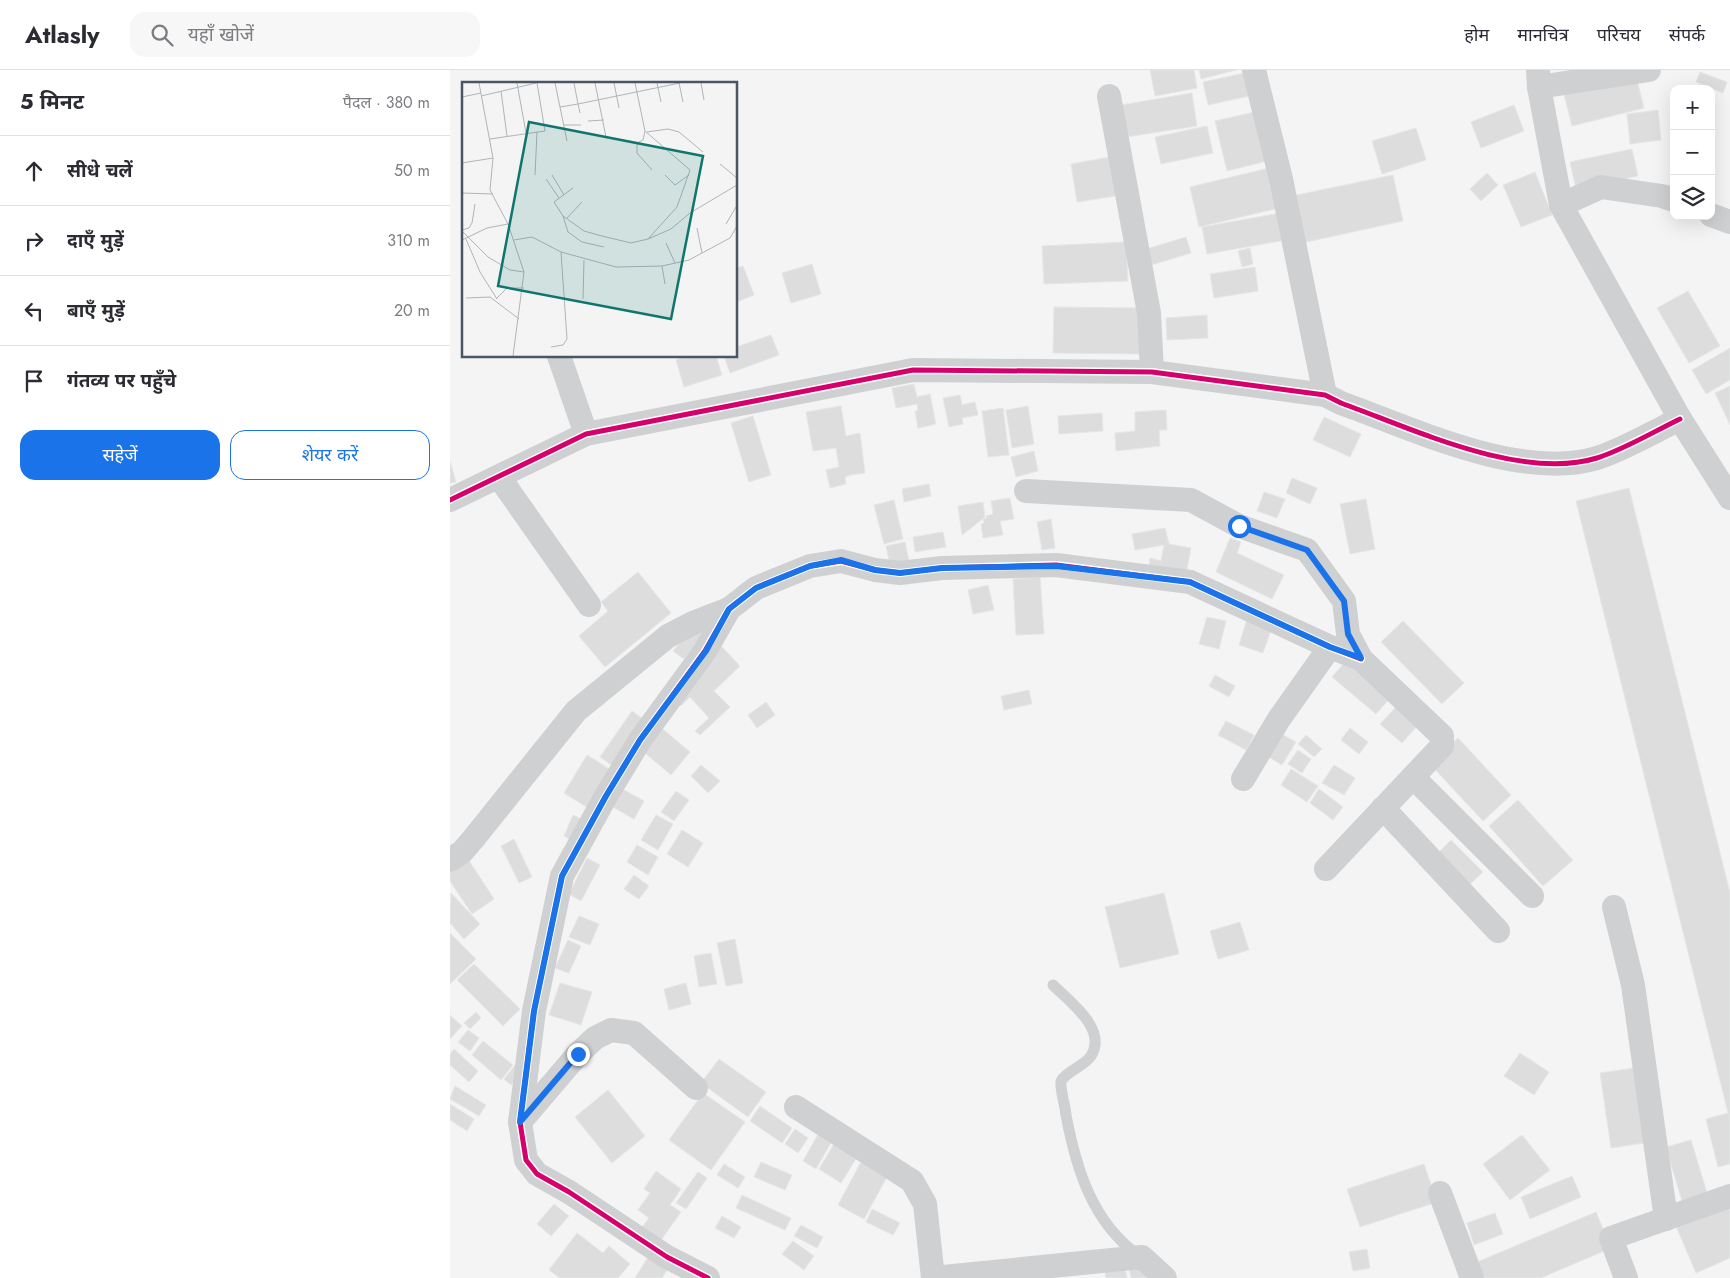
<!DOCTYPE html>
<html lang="hi">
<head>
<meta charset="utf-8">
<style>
  body { margin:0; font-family:Jost,"Noto Sans Devanagari",sans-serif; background:#f7f7f7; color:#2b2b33 }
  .controls { position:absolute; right:15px; top:15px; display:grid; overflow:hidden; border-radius:10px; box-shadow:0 5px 20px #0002 }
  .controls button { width:45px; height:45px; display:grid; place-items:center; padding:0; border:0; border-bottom:1px solid #e1e1e2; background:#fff; color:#2b2b33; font:25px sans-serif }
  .stop { position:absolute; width:15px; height:15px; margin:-11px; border:4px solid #1a73e8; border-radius:50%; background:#fff }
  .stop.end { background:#1a73e8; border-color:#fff; box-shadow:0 1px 5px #0008 }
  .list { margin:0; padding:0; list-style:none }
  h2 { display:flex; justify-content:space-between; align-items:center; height:65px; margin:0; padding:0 20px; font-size:21px }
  h2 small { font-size:16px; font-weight:400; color:#7c7c81 }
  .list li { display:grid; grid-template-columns:32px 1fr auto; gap:15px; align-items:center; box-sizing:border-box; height:70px; padding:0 20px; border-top:1px solid #e1e1e2 }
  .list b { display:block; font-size:19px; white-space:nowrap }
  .list em { font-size:16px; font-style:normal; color:#7c7c81 }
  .actions { display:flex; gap:10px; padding:15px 20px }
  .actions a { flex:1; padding:11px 0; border:1px solid #1a73e8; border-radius:15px; text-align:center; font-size:18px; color:#1a73e8 }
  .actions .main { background:#1a73e8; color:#fff }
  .icon { flex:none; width:28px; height:28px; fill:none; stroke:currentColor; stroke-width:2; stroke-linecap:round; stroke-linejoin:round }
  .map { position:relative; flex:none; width:1280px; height:1208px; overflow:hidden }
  header { display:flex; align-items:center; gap:30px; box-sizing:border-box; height:70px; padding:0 25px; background:#fff; border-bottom:1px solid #e1e1e2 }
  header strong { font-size:24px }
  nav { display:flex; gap:28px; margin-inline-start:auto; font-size:18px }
  .search { width:350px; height:45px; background:#f7f7f7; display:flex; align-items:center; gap:12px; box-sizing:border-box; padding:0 18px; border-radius:15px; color:#7c7c81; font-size:19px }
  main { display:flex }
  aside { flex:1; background:#fff }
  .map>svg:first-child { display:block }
</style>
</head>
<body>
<header>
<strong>Atlasly</strong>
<div class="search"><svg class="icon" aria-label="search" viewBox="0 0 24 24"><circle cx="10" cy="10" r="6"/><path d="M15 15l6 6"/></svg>यहाँ खोजें</div>
<nav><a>होम</a><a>मानचित्र</a><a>परिचय</a><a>संपर्क</a></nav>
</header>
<main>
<aside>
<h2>5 मिनट<small>पैदल · 380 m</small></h2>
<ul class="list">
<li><svg class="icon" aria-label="ahead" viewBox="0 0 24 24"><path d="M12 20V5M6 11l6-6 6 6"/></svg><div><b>सीधे चलें</b></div><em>50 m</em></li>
<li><svg class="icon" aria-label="right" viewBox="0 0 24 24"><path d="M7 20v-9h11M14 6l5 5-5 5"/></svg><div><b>दाएँ मुड़ें</b></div><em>310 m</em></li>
<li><svg class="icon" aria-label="left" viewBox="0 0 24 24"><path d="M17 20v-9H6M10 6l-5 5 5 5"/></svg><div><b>बाएँ मुड़ें</b></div><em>20 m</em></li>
<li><svg class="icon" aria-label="arrive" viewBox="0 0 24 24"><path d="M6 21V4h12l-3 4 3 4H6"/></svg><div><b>गंतव्य पर पहुँचे</b></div></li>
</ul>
<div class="actions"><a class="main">सहेजें</a><a>शेयर करें</a></div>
</aside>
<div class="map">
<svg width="1280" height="1208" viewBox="0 0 1280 1208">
  <rect width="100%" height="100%" fill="#f4f4f4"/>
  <g fill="#ddddde" stroke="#e5e6e7">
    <path d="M700 0H744L747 18 705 26Z"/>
    <path d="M749 0H786L751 9Z"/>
    <path d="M799 2 804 25 758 35 753 12Z"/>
    <path d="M1250 2 1277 12 1273 23 1246 12Z"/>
    <path d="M1186 6 1194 38 1122 56 1114 24Z"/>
    <path d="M742 23 747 56 670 68 665 36Z"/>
    <path d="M1064 35 1074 61 1031 78 1021 52Z"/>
    <path d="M1208 40 1211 70 1180 74 1177 44Z"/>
    <path d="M809 41 821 90 777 101 765 51Z"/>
    <path d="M757 56 763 83 711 94 705 67Z"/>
    <path d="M966 58 976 90 932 104 922 71Z"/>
    <path d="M1182 79 1188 106 1126 119 1120 92Z"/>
    <path d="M666 86 672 125 627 132 621 94Z"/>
    <path d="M819 98 829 138 749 157 740 117Z"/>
    <path d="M1085 102 1102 145 1071 157 1053 115Z"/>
    <path d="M1037 103 1048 115 1031 131 1020 119Z"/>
    <path d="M943 105 953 151 852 173 842 126Z"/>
    <path d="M830 143 836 170 757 184 752 157Z"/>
    <path d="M736 167 741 183 698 196 693 180Z"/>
    <path d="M676 172 678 211 594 214 592 176Z"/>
    <path d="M800 178 803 194 792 197 788 181Z"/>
    <path d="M362 194 371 224 341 233 332 203Z"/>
    <path d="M293 196 304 225 286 232V198Z"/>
    <path d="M805 197 808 221 764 228 760 204Z"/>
    <path d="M1238 221 1270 276 1239 293 1207 238Z"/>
    <path d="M604 237 691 238V284L603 283Z"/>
    <path d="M757 245 758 268 717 270 716 248Z"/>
    <path d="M321 265 329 285 280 303 274 286H286V277Z"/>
    <path d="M1280 278V310L1256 324 1242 300Z"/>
    <path d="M238 286H266L272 305 234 317 226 290Z"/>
    <path d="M464 314 467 327 480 324 486 354 468 358 465 341H468L467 334 446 338 442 318Z"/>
    <path d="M1280 316V355L1265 323Z"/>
    <path d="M510 325 512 335 525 332 528 345 512 348 513 354 499 357 493 328Z"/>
    <path d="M391 336 396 366 410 363 415 403 400 405 395 407 396 414 380 418 376 400 389 397 386 378 363 381 356 342Z"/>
    <path d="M578 336 584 374 562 378 556 340Z"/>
    <path d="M553 338 559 385 538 387 532 341Z"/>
    <path d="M716 340 717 360H709L710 376 666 381 665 363 685 361V342Z"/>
    <path d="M652 343 653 361 609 364 608 346Z"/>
    <path d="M303 346 321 405 299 412 281 353Z"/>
    <path d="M874 347 911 364 900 387 863 370Z"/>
    <path d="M584 381 588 401 566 407 561 387Z"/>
    <path d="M0 391 6 412 0 413Z"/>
    <path d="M842 408 867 418 860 434 836 423Z"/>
    <path d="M479 414 481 426 454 432 452 419Z"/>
    <path d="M1179 418 1280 823V1094L1268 1097 1256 1049 1278 1043 1126 431Z"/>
    <path d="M814 422 835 429 827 448 807 441Z"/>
    <path d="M560 428 564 449 550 451 553 465 533 468 531 454 534 453 533 449 537 448 536 446 543 444 541 431Z"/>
    <path d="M916 429 925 479 900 484 890 434Z"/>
    <path d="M444 430 453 469 434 474 424 435Z"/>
    <path d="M533 432 535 447 512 465 508 436Z"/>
    <path d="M601 449 605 478 592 480 587 452Z"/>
    <path d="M715 458 719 474 741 478 736 505 699 498 700 488 711 491 714 475 685 480 682 464Z"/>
    <path d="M493 462 496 477 465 482 463 467Z"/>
    <path d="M780 468 791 472 787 483 834 505 822 529 766 502Z"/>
    <path d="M455 472 459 491 440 495 436 476Z"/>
    <path d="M188 502 221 543 155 597 129 566 158 541 151 532Z"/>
    <path d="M590 507 594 564 566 565 563 509Z"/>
    <path d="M538 515 544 540 523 544 518 520Z"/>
    <path d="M798 546 823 554 813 583 789 575Z"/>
    <path d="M757 547 776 551 769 579 749 574Z"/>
    <path d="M953 551 1014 613 992 634 931 572Z"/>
    <path d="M244 556 255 565 234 589 223 581Z"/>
    <path d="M271 576 290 596 264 621 280 637 250 665 245 661 259 648 240 627 231 636 223 628Z"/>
    <path d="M896 591 940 628 926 644 882 607Z"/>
    <path d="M765 605 785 616 779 627 759 616Z"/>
    <path d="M579 620 582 634 554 640 551 626Z"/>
    <path d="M316 632 325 645 307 658 298 645Z"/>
    <path d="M946 637 968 655 952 673 930 654Z"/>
    <path d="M182 641 196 651 164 697 150 687Z"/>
    <path d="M776 651 804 665 796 680 768 665Z"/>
    <path d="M208 655 240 682 221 705 188 677Z"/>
    <path d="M900 658 918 672 909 684 891 670Z"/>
    <path d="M828 662 846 672 832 695 815 685Z"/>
    <path d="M856 665 872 679 864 687 848 674Z"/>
    <path d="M1008 668 1061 725 1033 751 980 694Z"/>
    <path d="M848 680 861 689 852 703 838 694Z"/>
    <path d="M137 685 161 700 138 738 114 723Z"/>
    <path d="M251 695 270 711 258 723 241 706Z"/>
    <path d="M884 695 905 708 894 725 872 713Z"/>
    <path d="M841 699 868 716 857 732 831 715Z"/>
    <path d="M169 717 194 731 184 749 159 735Z"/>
    <path d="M869 719 893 737 883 750 860 733Z"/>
    <path d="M226 721 239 730 224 751 211 742Z"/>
    <path d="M1068 730 1123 790 1093 816 1039 756Z"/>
    <path d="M123 745 134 750 125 771 114 766Z"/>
    <path d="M206 745 223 754 208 780 191 770Z"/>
    <path d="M232 760 253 773 238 797 217 784Z"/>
    <path d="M64 769 82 807 69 813 51 776Z"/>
    <path d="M1001 770 1033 802 1015 819 984 787Z"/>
    <path d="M187 775 208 787 198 805 177 792Z"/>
    <path d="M137 788 150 795 131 831 119 824Z"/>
    <path d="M18 789 44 829 22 844 0 811V801Z"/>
    <path d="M184 805 199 816 189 829 174 819Z"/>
    <path d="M1 823 30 854 14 869 0 853Z"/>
    <path d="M714 823 729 884 670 898 655 837Z"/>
    <path d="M129 846 149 854 140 875 119 867Z"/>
    <path d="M790 852 799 880 768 889 760 861Z"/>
    <path d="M0 863 26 889 0 914Z"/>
    <path d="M285 869 293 913 276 916 267 873Z"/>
    <path d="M118 870 131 876 119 903 105 898Z"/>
    <path d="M261 883 267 914 249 917 244 886Z"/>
    <path d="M24 894 70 939 53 956 7 910Z"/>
    <path d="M110 913 142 922 131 955 99 945Z"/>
    <path d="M236 913 241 934 219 940 214 919Z"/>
    <path d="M26 942 31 948 20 959 14 953Z"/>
    <path d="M0 945 12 956 0 969Z"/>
    <path d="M18 960 29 968 20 981 8 972Z"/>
    <path d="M33 971 63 995 51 1010 22 985Z"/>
    <path d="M4 979 28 1001 19 1012 0 995V984Z"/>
    <path d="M1070 983 1099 1002 1084 1025 1054 1006Z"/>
    <path d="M269 989 316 1022 298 1047 251 1013Z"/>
    <path d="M67 993 74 999 61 1015 54 1009Z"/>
    <path d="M1190 997 1201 1072 1161 1078 1150 1003Z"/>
    <path d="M5 1016 36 1035 29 1046 0 1029Z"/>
    <path d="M158 1020 195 1066 162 1093 125 1047Z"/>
    <path d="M253 1023 295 1052 261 1100 219 1070Z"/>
    <path d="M0 1034 24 1049 17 1061 0 1050Z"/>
    <path d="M310 1036 342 1058 332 1073 300 1051Z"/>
    <path d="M345 1059 358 1068 348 1083 335 1074Z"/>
    <path d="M371 1059 384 1067 366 1099 353 1091Z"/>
    <path d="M1072 1065 1100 1100 1060 1130 1033 1094Z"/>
    <path d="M1241 1070 1257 1123 1232 1131 1216 1077Z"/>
    <path d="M384 1074 407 1087 391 1113 369 1099Z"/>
    <path d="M311 1092 342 1105 335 1120 304 1107Z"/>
    <path d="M411 1092 438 1105 414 1149 388 1135Z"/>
    <path d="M274 1094 295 1107 288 1118 267 1105Z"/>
    <path d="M974 1094 987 1132 910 1157 897 1119Z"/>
    <path d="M206 1101 231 1119 220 1135 231 1142 206 1177 187 1164 199 1148 188 1140 200 1123 194 1119Z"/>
    <path d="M248 1102 257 1108 236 1139 226 1133Z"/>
    <path d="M1122 1106 1131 1127 1080 1149 1071 1127Z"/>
    <path d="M292 1125 341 1148 335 1160 286 1138Z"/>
    <path d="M1280 1133V1188L1246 1203 1226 1156Z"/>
    <path d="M104 1134 119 1146 101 1166 87 1154Z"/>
    <path d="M422 1139 450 1153 443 1165 416 1152Z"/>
    <path d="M1146 1142 1161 1178 1091 1208H1026L1020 1195Z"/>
    <path d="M1045 1143 1053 1164 1024 1175 1017 1153Z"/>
    <path d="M272 1146 291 1157 284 1168 265 1158Z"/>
    <path d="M351 1155 373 1167 367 1178 344 1166Z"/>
    <path d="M127 1163 153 1183 159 1176 180 1194 168 1208H110L99 1200Z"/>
    <path d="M343 1171 364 1186 354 1200 332 1184Z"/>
    <path d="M917 1179 920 1198 903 1201 899 1182Z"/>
    <path d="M200 1184 220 1196 212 1208H185Z"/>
    <path d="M694 1190 697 1208H681L678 1193Z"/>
    <path d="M674 1193 677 1208H656L654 1196Z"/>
  </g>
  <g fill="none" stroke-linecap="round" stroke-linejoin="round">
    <path stroke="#ced0d2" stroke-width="11" d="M603 915C619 931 658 959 641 986 633 997 618 1000 611 1011 610 1021 615 1034 616 1045 626 1098 642 1152 688 1185"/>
    <g stroke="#ced0d2" stroke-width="24">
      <path d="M804 0 831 109 875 325"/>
      <path d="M1088 0 1089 17 1111 135 1230 349 1280 428"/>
      <path d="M1089 17 1199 0"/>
      <path d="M659 26 699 243 702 302"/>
      <path d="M1111 135 1151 117 1212 126 1224 130"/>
      <path d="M1261 145 1280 152"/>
      <path d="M109 286 136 364"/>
      <path d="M49 407 139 535"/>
      <path d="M576 421 741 430 789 456 857 480 894 531 898 564 911 589 992 666V676L876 799"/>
      <path d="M0 430 136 364 463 300 702 302 875 325 891 333C963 359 1071 411 1147 388 1173 380 1205 361 1230 349"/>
      <path d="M963 707 1082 826"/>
      <path d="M793 709 829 649 880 577"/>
      <path d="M933 738 1048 861"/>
      <path d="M0 790 12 782 24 768 126 641 218 566 243 553 279 539"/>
      <path d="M1164 837 1183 915 1216 1149"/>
      <path d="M346 1037 462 1111 475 1134 483 1208"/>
      <path d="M70 1052 128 984 145 968 161 960 184 963 246 1018"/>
      <path d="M990 1123 1022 1208"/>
      <path d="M258 1208 217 1187 119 1122 87 1104 76 1090 70 1052 84 941 112 806 156 726 190 670 255 581 279 539 306 518 360 496 391 491 425 500 450 503 492 498 606 495 740 512 880 577 911 589"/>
      <path d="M483 1208 692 1187 715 1208"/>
      <path d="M1176 1208 1161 1168 1280 1126"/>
    </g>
    <g stroke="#fff" stroke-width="8">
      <g id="cycleway">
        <path d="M0 430 136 364 463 300 702 302 875 325 891 333C963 359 1071 411 1147 388 1173 380 1205 361 1230 349"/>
        <path d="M258 1208 217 1187 119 1122 87 1104 76 1090 70 1052 84 941 112 806 156 726 190 670 255 581 279 539 306 518 360 496 391 491 425 500 450 503 492 498 606 495 740 512 880 577 911 589"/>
      </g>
    </g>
    <use href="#cycleway" stroke="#d6006c" stroke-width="5"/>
  </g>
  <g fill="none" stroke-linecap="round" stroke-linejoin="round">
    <path stroke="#1a73e8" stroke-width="6" d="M128 984 70 1052 84 941 112 806 156 726 190 670 256 581 279 539 306 518 360 496 391 490 425 500 450 503 492 498 606 496 740 512 880 577 911 588 898 564 894 531 857 480 789 456"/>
  </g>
  <g transform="translate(12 12)">
    <rect width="275" height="275" fill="#f4f4f4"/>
    <path fill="none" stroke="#b0b5b9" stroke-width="1" d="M17 1 31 76 28 108 46 142 62 190 51 274M55 1 64 51M93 1 105 59M133 1 144 55 175 61M152 1 157 26M173 1 183 49M195 1 199 20M217 1 221 20M239 1 242 18M39 9 45 54M19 14 74 1M0 15 19 11M98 25 116 22 112 1M118 31 116 22 218 1M126 39 142 38M102 43H119M185 50 206 47 217 50 241 70M28 57 83 49 75 1M0 81 31 76M258 82 275 96M73 93 75 50M90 93 102 113M203 93 213 103 227 93M84 97 97 116M111 106 92 120 101 134 106 150 120 160 142 165M0 111 31 112M101 134 122 149 140 154 169 161 186 157 215 125 228 88 183 49 181 58 175 61V71L190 88M105 136 120 120M264 142 274 125M235 146 240 171M0 148 7 146 10 141 13 122M0 149 26 175 48 188 62 190M4 157 18 190 35 217M186 157 209 147 228 131 275 103M0 158 25 146 46 142M52 158 70 155 99 170 154 185 200 184 227 178 268 156 275 144M204 161 213 181M200 184 203 202M4 216 28 215 57 237M34 217 45 206H62M121 217 122 178M89 265 101 263 105 257 99 170"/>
    <path fill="#0f766e" fill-opacity="0.15" stroke="#0f766e" stroke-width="2.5" d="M67 40 241 74 209 237 36 204Z"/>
    <rect width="275" height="275" fill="none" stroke="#4a5661" stroke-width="2.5"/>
  </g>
</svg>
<div class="controls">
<button>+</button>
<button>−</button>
<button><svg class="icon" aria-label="layers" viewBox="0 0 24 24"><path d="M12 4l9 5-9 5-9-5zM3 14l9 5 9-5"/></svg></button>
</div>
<div class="stop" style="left:789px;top:456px"></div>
<div class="stop end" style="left:128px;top:984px"></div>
</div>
</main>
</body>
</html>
